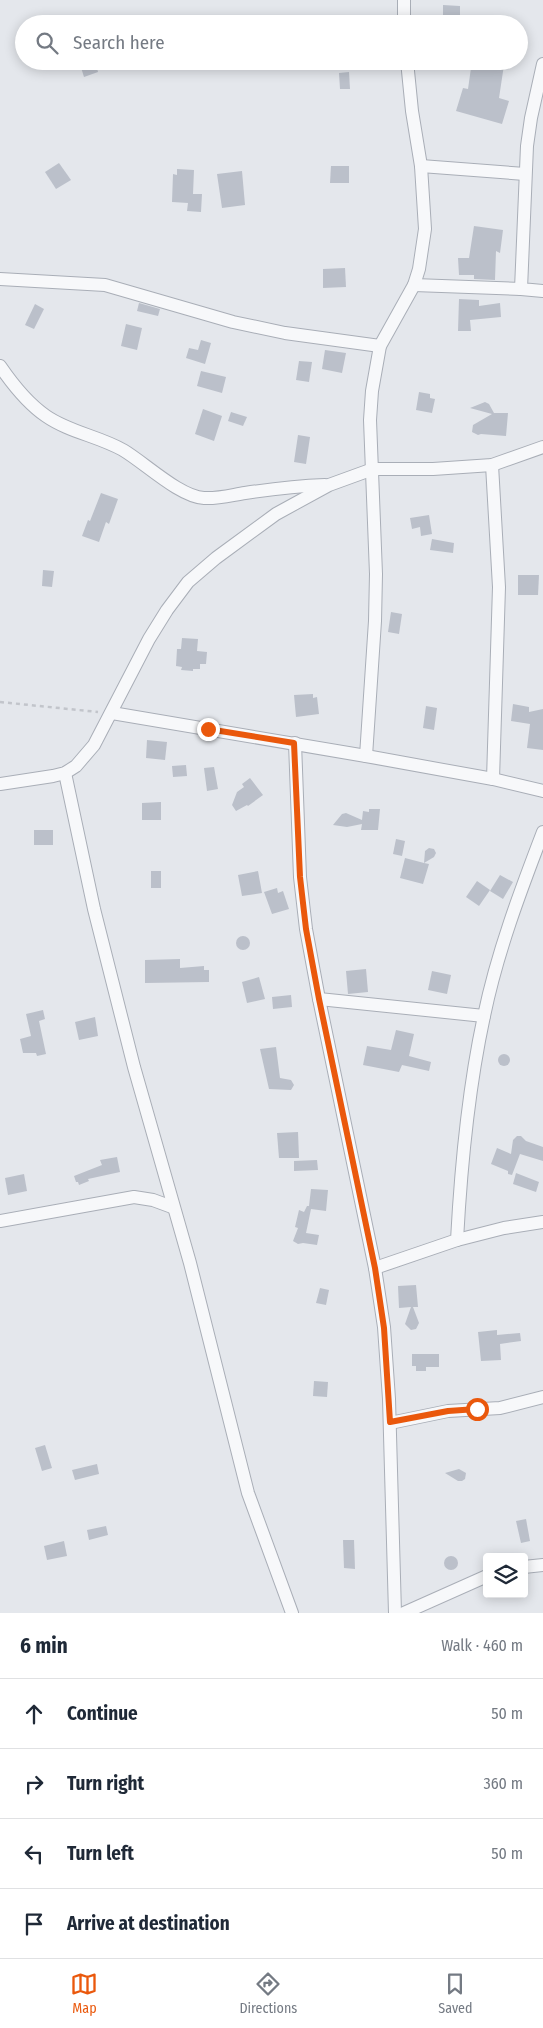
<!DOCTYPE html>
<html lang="en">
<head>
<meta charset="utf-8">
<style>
  body { margin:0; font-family:"Fira Sans Condensed",sans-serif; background:#f6f6f7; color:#1f2937 }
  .controls { position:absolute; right:15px; bottom:15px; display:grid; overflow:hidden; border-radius:5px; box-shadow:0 2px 12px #0003 }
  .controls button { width:45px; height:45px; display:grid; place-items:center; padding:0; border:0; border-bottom:1px solid #e0e1e3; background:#fff; color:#1f2937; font:25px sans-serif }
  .stop { position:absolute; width:15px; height:15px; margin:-11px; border:4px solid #ea580c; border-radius:50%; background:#fff }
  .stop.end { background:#ea580c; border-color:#fff; box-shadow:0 1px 5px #0008 }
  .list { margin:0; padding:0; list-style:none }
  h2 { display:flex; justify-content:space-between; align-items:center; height:65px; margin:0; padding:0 20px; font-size:21px }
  h2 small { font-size:16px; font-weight:400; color:#747a83 }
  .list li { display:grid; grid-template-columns:32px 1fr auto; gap:15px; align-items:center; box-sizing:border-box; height:70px; padding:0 20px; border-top:1px solid #e0e1e3 }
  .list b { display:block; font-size:19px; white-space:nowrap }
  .list em { font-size:16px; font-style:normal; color:#747a83 }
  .icon { flex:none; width:28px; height:28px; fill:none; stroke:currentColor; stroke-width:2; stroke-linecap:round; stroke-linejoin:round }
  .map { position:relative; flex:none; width:543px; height:1613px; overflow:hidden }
  .search { position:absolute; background:#fff; box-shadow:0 2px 12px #0003; left:15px; right:15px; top:15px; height:55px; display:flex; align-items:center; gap:12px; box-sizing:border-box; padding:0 18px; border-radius:28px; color:#747a83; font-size:19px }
  .sheet { height:345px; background:#fff }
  nav { display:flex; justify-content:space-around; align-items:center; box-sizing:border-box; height:70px; border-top:1px solid #e0e1e3; background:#fff; font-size:14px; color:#747a83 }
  nav a { display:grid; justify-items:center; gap:2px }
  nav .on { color:#ea580c }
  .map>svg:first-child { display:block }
</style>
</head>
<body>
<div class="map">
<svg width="543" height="1613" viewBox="0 0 543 1613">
  <rect width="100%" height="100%" fill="#e4e7ec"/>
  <g fill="#bbc0ca">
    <path d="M443 5 460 6V22L443 21Z"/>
    <path d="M79 61H95L98 72 84 77Z"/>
    <path d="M472 61 504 65 499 98 509 101 502 124 456 111 463 88 468 89Z"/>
    <path d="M349 72 350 89H340L339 73Z"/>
    <path d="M59 163 71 180 56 189 45 172Z"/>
    <path d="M331 166H349V183H330Z"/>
    <path d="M177 169 194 170 193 194H202L201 212 187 211 188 203 172 202 173 174 177 175Z"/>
    <path d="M242 171 245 205 222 208 217 174Z"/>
    <path d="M474 226 503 230 500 253 496 251 495 280 474 279V275H459L458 258H469Z"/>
    <path d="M345 268 346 287 323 288V269Z"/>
    <path d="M459 299 479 300V306L500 303 501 317 470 320 471 331H458Z"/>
    <path d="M139 303 160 309 158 316 137 311Z"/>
    <path d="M35 304 44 309 34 329 25 325Z"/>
    <path d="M126 324 142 328 137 350 121 346Z"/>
    <path d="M201 340 211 343 205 364 186 358 189 348 198 350Z"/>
    <path d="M325 350 346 353 342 373 322 369Z"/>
    <path d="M299 361 312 362 309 382 296 380Z"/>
    <path d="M201 371 226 377 222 393 197 386Z"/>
    <path d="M419 392 430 394V398L435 399 432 413 416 410Z"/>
    <path d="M485 402 489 404 494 413H508L506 436 481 434 478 435 472 432 473 425 492 414 470 408Z"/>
    <path d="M203 409 222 416 214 441 195 434Z"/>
    <path d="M231 412 247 417 243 426 228 421Z"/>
    <path d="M298 435 310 437 306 464 294 462Z"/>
    <path d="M101 493 118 499 109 524 106 522 99 542 82 536 88 520 90 521Z"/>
    <path d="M429 515 432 534 421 536 420 527 412 529 410 518Z"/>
    <path d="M432 539 454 543 453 553 430 550Z"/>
    <path d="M43 570 54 571 52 587 42 586Z"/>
    <path d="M518 575H539L538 595H518Z"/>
    <path d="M391 612 402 614 399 634 388 632Z"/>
    <path d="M182 638 198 639 197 651 207 652 206 664H200V669H193V671L181 670 182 667 176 666 177 649H181Z"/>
    <path d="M313 694V698L317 697 319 714 296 717 294 695Z"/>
    <path d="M513 704 529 707V712L543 709V750L527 748 530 724 511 721Z"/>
    <path d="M426 706 437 708 434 730 423 728Z"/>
    <path d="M147 740 167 742 165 760 146 758Z"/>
    <path d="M186 765 187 776 173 777 172 766Z"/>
    <path d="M214 767 218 789 207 791 204 768Z"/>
    <path d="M250 778 263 795 248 806 247 805 236 811 232 805 237 792 244 787 242 784Z"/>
    <path d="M161 802V820H142V803Z"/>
    <path d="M369 809H380L378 830H361L362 824 347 827 333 825 342 814 346 813 362 820 363 811 369 812Z"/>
    <rect x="34" y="830" width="19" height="15"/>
    <path d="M396 839 405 841 402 856 393 854Z"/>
    <path d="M429 848 434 849 436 853 434 857 424 863 429 864 423 884 400 878 405 858 424 863 425 851Z"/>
    <rect x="151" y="871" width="10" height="17"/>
    <path d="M258 871 262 893 242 896 238 875Z"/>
    <path d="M500 875 513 882 503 899 490 891Z"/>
    <path d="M477 881 490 890 479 906 466 897Z"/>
    <path d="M277 888 278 893 283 891 289 909 272 914 264 892Z"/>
    <circle cx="243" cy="943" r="7"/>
    <path d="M180 959V968L204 966V970H209V982L145 983V960Z"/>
    <path d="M366 969 368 992 348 994 346 971Z"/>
    <path d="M432 971 451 975 447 994 428 990Z"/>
    <path d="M259 977 265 999 247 1003 242 982Z"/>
    <path d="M291 995 292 1007 273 1009 272 997Z"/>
    <path d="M43 1010 45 1019 39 1021 46 1054 37 1056 36 1053H23L20 1039 31 1036 26 1014Z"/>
    <path d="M95 1017 98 1036 79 1040 75 1022Z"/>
    <path d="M396 1030 414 1034 409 1056 431 1062 429 1071 402 1065 399 1072 363 1065 367 1046 391 1050Z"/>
    <path d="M276 1047 280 1078 291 1080 294 1085 291 1090 269 1089 260 1049Z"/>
    <circle cx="504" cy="1060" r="6"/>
    <path d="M298 1132 299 1158H279L277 1133Z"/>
    <path d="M517 1136H521L526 1141 543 1147V1161L520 1154 512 1175 508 1174V1171L491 1164 497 1148 511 1154 513 1140Z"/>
    <path d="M117 1157 120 1172 88 1179 89 1181 79 1185 78 1182H76L74 1176 102 1165 100 1160Z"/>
    <path d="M317 1160 318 1170 294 1171V1161Z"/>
    <path d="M516 1173 539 1182 536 1192 513 1184Z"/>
    <path d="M24 1174 27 1191 8 1195 5 1178Z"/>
    <path d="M311 1189 328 1190 326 1211 311 1209 306 1233 319 1235 317 1245 303 1243 298 1244 293 1241 298 1228 295 1227 299 1210 304 1212 307 1206H309Z"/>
    <path d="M416 1285 418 1307H413L419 1323 416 1329 411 1330 405 1324 411 1307 399 1308 398 1286Z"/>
    <path d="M320 1288 329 1290 326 1305 316 1303Z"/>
    <path d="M497 1330V1335L520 1333 521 1341 500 1344 501 1360 481 1361 478 1332Z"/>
    <path d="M412 1354H439V1367H426V1371H416V1366H412Z"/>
    <path d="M314 1381 328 1382 327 1397 313 1396Z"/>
    <path d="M45 1445 52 1468 42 1471 35 1448Z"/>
    <path d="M97 1464 99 1474 75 1480 72 1470Z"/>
    <path d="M459 1469 466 1473 465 1479 462 1481H458L445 1473Z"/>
    <path d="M526 1519 530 1541 521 1543 516 1521Z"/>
    <path d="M106 1526 108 1535 89 1540 87 1530Z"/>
    <path d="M343 1540H354L355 1569 344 1568Z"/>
    <path d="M64 1541 67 1556 47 1560 44 1546Z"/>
    <circle cx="451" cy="1563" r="7"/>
  </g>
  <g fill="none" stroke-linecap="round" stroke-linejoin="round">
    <g stroke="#a9aeb7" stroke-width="14">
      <g id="street">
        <path d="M404 0V24"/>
        <path d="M407 61 412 111 421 166 425 229 419 269 414 285 380 346 372 391 370 420 376 574 375 621 366 756 493 779 543 791"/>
        <path d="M543 64 531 118 527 146 521 289 543 291"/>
        <path d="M421 166 525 174"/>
        <path d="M0 279 105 285 233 322 285 333 380 346"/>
        <path d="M414 285 521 289"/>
        <path d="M0 366C13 385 27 403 46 416 69 432 98 436 123 450 145 463 180 497 204 498 217 499 232 495 245 493 272 489 298 486 325 485"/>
        <path d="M492 465 499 587 493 779"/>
        <path d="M112 713 366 756"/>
        <path d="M295 743 300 877 306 929 319 999 375 1268 384 1327 389 1399 395 1613"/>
        <path d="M65 773 94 909 134 1067 190 1263 248 1493 292 1613"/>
        <path d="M0 784 53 776 65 773 76 766 94 745 149 639 167 610 188 582 216 558 276 514 329 485 373 469H433L492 465 543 447"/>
        <path d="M319 999 484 1016"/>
        <path d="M0 1221 134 1197 153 1200 172 1207"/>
        <path d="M457 1240 504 1228 543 1222"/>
        <path d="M375 1268 457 1240C461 1165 468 1090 484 1016 497 953 520 892 543 832"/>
        <path d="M390 1423 448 1411 500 1408 543 1397"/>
        <path d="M524 1567 543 1565"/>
        <path d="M404 1613 487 1576"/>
      </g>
    </g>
    <path stroke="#c2c5cb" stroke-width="2.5" stroke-dasharray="4 4" stroke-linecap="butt" d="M0 702 98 712"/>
    <use href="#street" stroke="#f7f8fa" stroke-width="12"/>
  </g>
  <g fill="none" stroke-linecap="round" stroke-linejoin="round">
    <path stroke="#ea580c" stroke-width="6" d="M208 729 294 743 300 877 306 929 319 999 375 1268 384 1328 390 1422 448 1411 477 1409"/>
  </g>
</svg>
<div class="controls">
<button><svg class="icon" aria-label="layers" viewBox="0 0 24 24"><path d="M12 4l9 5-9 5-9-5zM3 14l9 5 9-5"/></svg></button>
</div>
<div class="stop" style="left:477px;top:1409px"></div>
<div class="stop end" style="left:208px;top:729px"></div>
<div class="search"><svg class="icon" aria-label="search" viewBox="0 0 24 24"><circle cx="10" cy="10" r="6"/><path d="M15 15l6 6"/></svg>Search here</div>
</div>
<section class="sheet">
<h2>6 min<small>Walk · 460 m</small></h2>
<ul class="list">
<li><svg class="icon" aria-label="ahead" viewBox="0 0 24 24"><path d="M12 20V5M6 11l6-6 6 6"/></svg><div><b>Continue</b></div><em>50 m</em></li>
<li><svg class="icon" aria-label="right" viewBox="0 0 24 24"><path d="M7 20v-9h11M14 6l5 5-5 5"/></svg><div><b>Turn right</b></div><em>360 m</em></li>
<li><svg class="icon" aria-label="left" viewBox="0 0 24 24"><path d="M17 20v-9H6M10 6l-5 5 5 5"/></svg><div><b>Turn left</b></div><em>50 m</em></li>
<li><svg class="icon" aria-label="arrive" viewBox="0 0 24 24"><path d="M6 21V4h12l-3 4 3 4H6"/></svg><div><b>Arrive at destination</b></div></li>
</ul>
</section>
<nav>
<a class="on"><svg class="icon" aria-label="map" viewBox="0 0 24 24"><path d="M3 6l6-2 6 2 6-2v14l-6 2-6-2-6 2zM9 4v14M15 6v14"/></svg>Map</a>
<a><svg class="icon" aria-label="directions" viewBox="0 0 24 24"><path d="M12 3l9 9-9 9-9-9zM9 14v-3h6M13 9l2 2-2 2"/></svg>Directions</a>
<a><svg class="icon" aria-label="saved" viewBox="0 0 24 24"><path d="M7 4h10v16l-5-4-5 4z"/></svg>Saved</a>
</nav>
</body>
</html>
